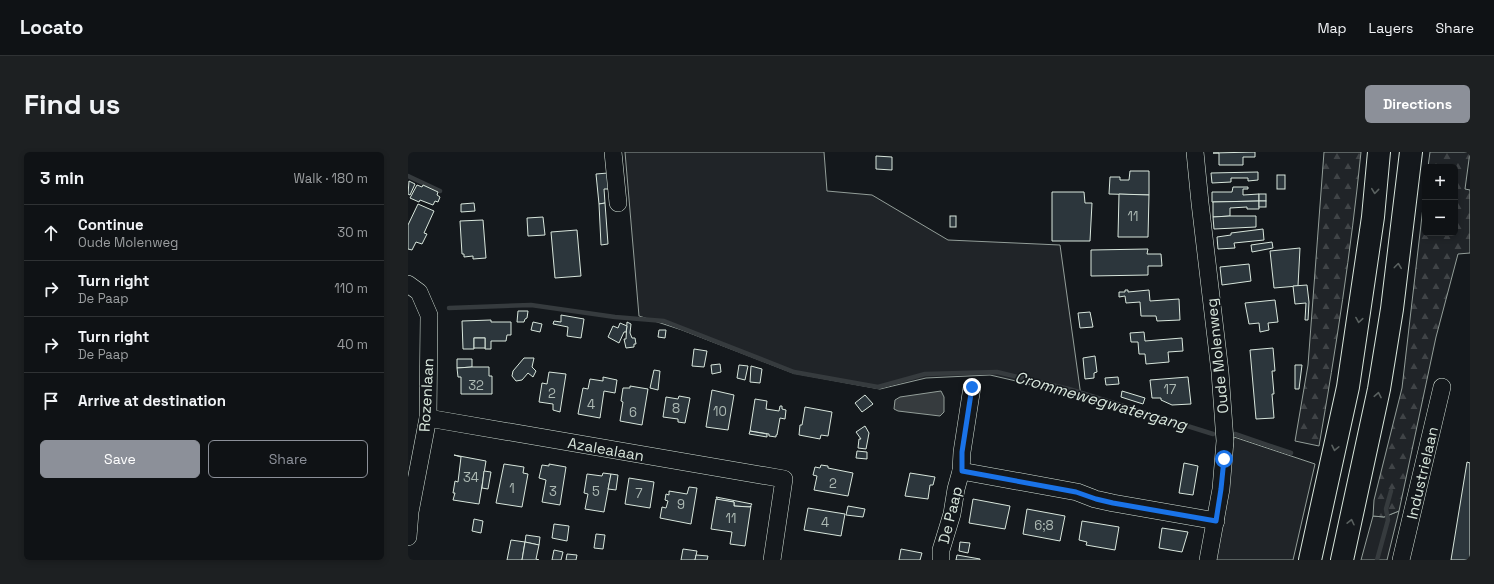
<!DOCTYPE html>
<html lang="en">
<head>
<meta charset="utf-8">
<style>
  body { margin:0; font-family:"Space Grotesk",sans-serif; background:#1d2022; color:#f1f3f6 }
  .controls { position:absolute; right:12px; top:12px; display:grid; overflow:hidden; border-radius:6px; box-shadow:0 2px 6px #0003 }
  .controls button { width:36px; height:36px; display:grid; place-items:center; padding:0; border:0; border-bottom:1px solid #2f3234; background:#0f1215; color:#f1f3f6; font:20px sans-serif }
  .stop { position:absolute; width:12px; height:12px; margin:-9px; border:3px solid #1a73e8; border-radius:50%; background:#fff }
  .stop.end { background:#1a73e8; border-color:#fff; box-shadow:0 1px 4px #0008 }
  .list { margin:0; padding:0; list-style:none }
  h2 { display:flex; justify-content:space-between; align-items:center; height:52px; margin:0; padding:0 16px; font-size:17px }
  h2 small { font-size:13px; font-weight:400; color:#9b9ea0 }
  .list li { display:grid; grid-template-columns:26px 1fr auto; gap:12px; align-items:center; box-sizing:border-box; height:56px; padding:0 16px; border-top:1px solid #2f3234 }
  .list b { display:block; font-size:15px; white-space:nowrap }
  .list p { margin:0; font-size:13px; white-space:nowrap; color:#9b9ea0 }
  .list em { font-size:13px; font-style:normal; color:#9b9ea0 }
  .actions { display:flex; gap:8px; padding:12px 16px }
  .actions a { flex:1; padding:9px 0; border:1px solid #8c9099; border-radius:6px; text-align:center; font-size:14px; color:#8c9099 }
  .actions .main { background:#8c9099; color:#fff }
  .icon { flex:none; width:22px; height:22px; fill:none; stroke:currentColor; stroke-width:2; stroke-linecap:round; stroke-linejoin:round }
  .map { position:relative; flex:none; width:1062px; height:408px; overflow:hidden; border-radius:6px }
  header { display:flex; align-items:center; gap:24px; box-sizing:border-box; height:56px; padding:0 20px; background:#0f1215; border-bottom:1px solid #2f3234 }
  header strong { font-size:19px }
  nav { display:flex; gap:22px; margin-inline-start:auto; font-size:14px }
  .intro { display:flex; align-items:center; justify-content:space-between; box-sizing:border-box; height:96px; padding:0 24px }
  h1 { margin:0; font-size:28px }
  .button { padding:10px 18px; border-radius:6px; background:#8c9099; color:#fff; font-size:14px; font-weight:700 }
  main { display:flex; gap:24px; padding:0 24px }
  aside { flex:1; background:#0f1215; border-radius:6px; box-shadow:0 2px 6px #0003 }
  .map>svg:first-child { display:block }
</style>
</head>
<body>
<header>
<strong>Locato</strong>
<nav><a>Map</a><a>Layers</a><a>Share</a></nav>
</header>
<div class="intro"><h1>Find us</h1><a class="button">Directions</a></div>
<main>
<aside>
<h2>3 min<small>Walk · 180 m</small></h2>
<ul class="list">
<li><svg class="icon" aria-label="ahead" viewBox="0 0 24 24"><path d="M12 20V5M6 11l6-6 6 6"/></svg><div><b>Continue</b><p>Oude Molenweg</p></div><em>30 m</em></li>
<li><svg class="icon" aria-label="right" viewBox="0 0 24 24"><path d="M7 20v-9h11M14 6l5 5-5 5"/></svg><div><b>Turn right</b><p>De Paap</p></div><em>110 m</em></li>
<li><svg class="icon" aria-label="right" viewBox="0 0 24 24"><path d="M7 20v-9h11M14 6l5 5-5 5"/></svg><div><b>Turn right</b><p>De Paap</p></div><em>40 m</em></li>
<li><svg class="icon" aria-label="arrive" viewBox="0 0 24 24"><path d="M6 21V4h12l-3 4 3 4H6"/></svg><div><b>Arrive at destination</b></div></li>
</ul>
<div class="actions"><a class="main">Save</a><a>Share</a></div>
</aside>
<div class="map">
<svg width="1062" height="408" viewBox="0 0 1062 408">
  <defs>
    <pattern id="forest-firs" width="22" height="20" patternUnits="userSpaceOnUse"><rect width="22" height="20" fill="#202428"/><path d="M5 1l3.5 6h-7zM16 11l3.5 6h-7z" fill="#404447"/></pattern>
  </defs>
  <rect width="100%" height="100%" fill="#14181c"/>
  <g fill="#202428" stroke="#939e99">
    <path d="M217 0H416L419 39 464 43 540 88 652 93 673 244 582 223 518 226 472 237 385 221 274 178 231 164Z"/>
    <path d="M826 285 907 312 885 408H806L819 337Z"/>
    <path d="M991 359 979 408H953L965 364 976 365Z"/>
  </g>
  <g fill="url(#forest-firs)" stroke="#939e99">
    <path d="M916 0H953C943 99 928 196 911 294L887 289 900 213Z"/>
    <path d="M1022 0H1062L1057 37 1062 38V101L1050 102 1028 185 991 359 976 365 965 364 966 348 994 236 1017 38V81H1047V15H1020Z"/>
  </g>
  <path fill="#363b3e" stroke="#939e99" d="M533 239 536 245V260L532 264 490 259 486 257 487 248 492 245Z"/>
  <g fill="none" stroke-linecap="round" stroke-linejoin="round">
    <g stroke="#363b3e" stroke-width="4.5">
      <path d="M0 24 32 39"/>
      <path d="M41 156 123 153 207 165 256 169 386 220 470 235 517 222 589 220 661 237 805 282"/>
      <path d="M827 282 883 301"/>
      <path d="M969 408 980 368 978 357 983 339"/>
    </g>
  </g>
  <g fill="#2c363c" stroke="#d8e6dc">
    <path d="M847 0V5H835V13H811V1H805Z"/>
    <path d="M468 4 484 5V18L468 17Z"/>
    <path d="M722 19H741V43L701 42 702 25H712V28H721Z"/>
    <path d="M850 20V28L840 29V26H823V30L804 31 803 21Z"/>
    <path d="M200 21 201 37H196L197 51 191 52 188 22Z"/>
    <rect x="869" y="23" width="8" height="14"/>
    <path d="M1 29 7 32 2 43 0 42Z"/>
    <path d="M9 33 14 35 15 33 30 40 29 43 32 45 30 50 27 49 25 53 12 48 11 50 2 46Z"/>
    <path d="M825 35H840V37H835V43L851 42V49L804 50V40H824Z"/>
    <path d="M644 40H676L677 51H684L682 89H644Z"/>
    <path d="M711 42 741 43 740 85H710Z"/>
    <rect x="851" y="42" width="7" height="7"/>
    <path d="M851 49V57H839V55L822 56V64L805 65V50Z"/>
    <rect x="851" y="49" width="7" height="6"/>
    <path d="M66 51 67 59 53 60V52Z"/>
    <path d="M197 51 200 92 193 93 191 52Z"/>
    <path d="M10 52 26 59 16 81 19 82 14 92 8 90 4 98 0 97V73Z"/>
    <rect x="542" y="64" width="6" height="11"/>
    <path d="M822 64H848V75L806 77 805 65Z"/>
    <path d="M135 65 137 83 120 84 119 66Z"/>
    <path d="M75 68 78 106 65 107V104L56 105V102H54L52 69Z"/>
    <path d="M855 77 856 88 826 91 827 96 810 97 809 85 823 83V81Z"/>
    <path d="M169 78 173 124 147 126 143 80Z"/>
    <path d="M864 90 865 96 844 100 843 93Z"/>
    <path d="M892 96 890 134 866 136 862 99Z"/>
    <path d="M740 97 739 102H753L754 114H740V123L683 124V98Z"/>
    <path d="M841 112 843 129 814 133 812 115Z"/>
    <path d="M899 133 901 150 900 168H897L898 151 887 152 885 134Z"/>
    <path d="M717 138H720V140L741 138 742 149 771 147 772 168 749 169 748 164H733L732 150 718 151 717 144 711 145V140H717Z"/>
    <path d="M867 148 870 170 860 171 861 178 852 180 851 171 841 172 837 151Z"/>
    <path d="M110 159H120L119 166 117 167 116 170H109Z"/>
    <path d="M682 160 685 175 672 176 670 161Z"/>
    <path d="M153 163 176 167 173 186 159 184 160 175 145 172 146 169 153 170Z"/>
    <path d="M83 168V170H103V183H99L98 189H83V197H77V186H66V197H55L54 169Z"/>
    <path d="M125 170 134 172 132 180 123 178Z"/>
    <path d="M219 170 223 172 222 181 224 186H227L228 192H226V195L218 196 216 187H218Z"/>
    <path d="M212 171 219 174 218 180H216L211 191 200 185 205 174 210 176Z"/>
    <path d="M251 178H258L257 186 250 185Z"/>
    <path d="M736 180 737 189 774 186 775 199 760 200 761 210 738 212 737 202H731L730 190H723L722 181Z"/>
    <rect x="66" y="186" width="11" height="10"/>
    <path d="M865 196 867 219H864L866 242H864L866 266 848 267 842 198Z"/>
    <path d="M286 197 299 199 296 215 284 214Z"/>
    <path d="M687 204 689 220 686 221V226L677 227 675 206Z"/>
    <path d="M116 206H126L124 215 128 219 125 225 120 221 114 228 108 229 104 224 105 219Z"/>
    <path d="M49 207H64V215L49 216Z"/>
    <path d="M312 212 313 220 304 222 303 213Z"/>
    <path d="M331 213 340 214 337 228 329 226Z"/>
    <path d="M887 213H894L891 237H887Z"/>
    <path d="M343 214 354 217 352 231 342 230Z"/>
    <path d="M64 215H81V224H84V242H53V225H50L49 216Z"/>
    <path d="M246 218 252 219 250 238 242 236Z"/>
    <path d="M141 220 158 222 152 260 145 258V252L131 250 134 231 139 232Z"/>
    <path d="M195 225 209 228 207 241 196 239 192 266 170 262 175 236 180 237 182 227 195 229Z"/>
    <path d="M710 225 711 232 698 233 697 226Z"/>
    <path d="M780 225 783 252 764 253 753 248V246H744L742 228Z"/>
    <path d="M222 234 240 237 234 273 212 269 215 250 213 249 215 236H222Z"/>
    <path d="M304 238 326 243 320 278 298 275Z"/>
    <path d="M714 239 737 246 735 252 713 245Z"/>
    <path d="M457 243 465 252 454 260 447 251Z"/>
    <path d="M271 244 282 246 277 271 270 270V267L255 265 258 245 270 247Z"/>
    <path d="M347 247 359 249 358 257 371 259 372 254H374V257L378 258 377 267 372 266 369 283H368V285L361 284V282L342 279Z"/>
    <path d="M397 255 424 260 420 284 413 283 412 287 391 283 392 273H394Z"/>
    <path d="M457 274 461 281 458 297 450 296 451 287H453L448 280Z"/>
    <path d="M342 279 359 282V285L341 282Z"/>
    <path d="M449 299 459 300V307L448 306Z"/>
    <path d="M46 303 78 309 71 352 45 348 47 341H45L47 329 50 330 53 305Z"/>
    <path d="M1059 310 1062 311V408H1043Z"/>
    <path d="M776 311 790 314 785 343 771 341Z"/>
    <path d="M96 312 116 315 115 321 120 322 114 355 88 351Z"/>
    <path d="M141 312 158 315 152 353 134 350 138 328 131 326 134 313 141 314Z"/>
    <path d="M413 313 420 314V316L445 321 440 344 406 338 409 324 405 323 407 315 412 316Z"/>
    <path d="M76 319 83 320 80 337 74 336Z"/>
    <path d="M195 321 203 322 196 360 177 357 180 342 176 341 179 322 194 324Z"/>
    <path d="M502 321 527 325 525 333H522L520 347 497 344Z"/>
    <path d="M203 322 210 323 208 338 200 337Z"/>
    <path d="M221 326 246 330 242 356 217 352Z"/>
    <path d="M281 335 289 336 283 372 252 366 254 355 258 356 260 349 257 348 258 342 261 343V339L279 342Z"/>
    <path d="M308 345 344 352 342 355 326 354V350L310 348Z"/>
    <path d="M308 347 326 350V354L342 355 343 354 337 394 322 392 324 380 303 377Z"/>
    <path d="M565 347 602 354 597 377 561 371Z"/>
    <path d="M440 354 457 357 455 365 438 363Z"/>
    <path d="M400 356 437 362 433 384 396 378Z"/>
    <path d="M619 357 657 364 652 389 615 382Z"/>
    <path d="M66 367 75 369 73 381 64 379Z"/>
    <path d="M674 369 711 375 707 398 678 393 679 390 671 388Z"/>
    <path d="M146 372 161 374 159 389 144 386Z"/>
    <path d="M754 376 780 380 774 400 751 396Z"/>
    <path d="M188 382 197 383 195 397 186 396Z"/>
    <path d="M118 383 132 385 131 393 117 390Z"/>
    <path d="M103 388 117 390 114 408H99Z"/>
    <path d="M117 390 131 393 128 407 131 408H114Z"/>
    <path d="M552 390 562 391 560 401 551 399Z"/>
    <path d="M275 397 289 399 287 408H273Z"/>
    <path d="M493 397 514 401 512 408H491Z"/>
    <path d="M146 398 155 400 153 408H144Z"/>
    <path d="M159 402 169 403 168 408H158Z"/>
    <path d="M288 403 300 404 299 408H287Z"/>
    <path d="M549 403 572 407V408H548Z"/>
  </g>
  <g fill="none" stroke-linecap="round" stroke-linejoin="round">
    <g stroke="#d8e6dc" stroke-width="18">
      <g id="minor">
        <path d="M205 0 210 51"/>
        <path d="M787 0 792 51 812 220 817 289 813 337 800 408"/>
        <path d="M0 132 11 140 21 163 20 266 2 360 0 385"/>
        <path d="M20 266 376 327 364 408"/>
        <path d="M553 319 669 340 687 347 705 351 808 369"/>
        <path d="M533 408V398L544 362 548 337 553 319 554 300 564 235"/>
        <path d="M993 408 1034 235"/>
      </g>
    </g>
    <g stroke="#d8e6dc" stroke-width="24">
      <g id="highway">
        <path d="M902 408 940 235 965 65 971 0"/>
        <path d="M934 408 971 237 984 157 1003 0"/>
      </g>
    </g>
    <use href="#minor" stroke="#14181c" stroke-width="17"/>
    <use href="#highway" stroke="#14181c" stroke-width="22"/>
  </g>
  <defs><path id="oneway-chevron" d="M-2-3.5L2.5 0L-2 3.5" fill="none" stroke-width="1.6" stroke-linecap="round" stroke-linejoin="round"/></defs>
  <g stroke="#59605f">
    <use href="#oneway-chevron" transform="translate(967 39) rotate(96)"/>
    <use href="#oneway-chevron" transform="translate(990 114) rotate(-83)"/>
    <use href="#oneway-chevron" transform="translate(951 168) rotate(99)"/>
    <use href="#oneway-chevron" transform="translate(970 243) rotate(-79)"/>
    <use href="#oneway-chevron" transform="translate(927 296) rotate(102)"/>
    <use href="#oneway-chevron" transform="translate(943 370) rotate(-77)"/>
  </g>
  <g fill="none" stroke-linecap="round" stroke-linejoin="round">
    <path stroke="#1a73e8" stroke-width="5" d="M564 235 554 300V319L668 340 688 347 705 351 808 369 813 337 816 307"/>
  </g>
  <g text-anchor="middle" dominant-baseline="central" stroke-width="3" stroke-linejoin="round" paint-order="stroke">
    <g font-size="13" fill="#adbab4">
      <text x="725" y="64">11</text>
      <text x="68" y="233">32</text>
      <text x="762" y="237">17</text>
      <text x="144" y="241">2</text>
      <text x="183" y="252">4</text>
      <text x="268" y="256">8</text>
      <text x="312" y="259">10</text>
      <text x="225" y="260">6</text>
      <text x="63" y="325">34</text>
      <text x="425" y="331">2</text>
      <text x="104" y="336">1</text>
      <text x="145" y="339">3</text>
      <text x="188" y="339">5</text>
      <text x="231" y="341">7</text>
      <text x="273" y="352">9</text>
      <text x="323" y="366">11</text>
      <text x="417" y="370">4</text>
      <text x="636" y="373">6;8</text>
    </g>
    <g font-size="15" fill="#d8e6dc" stroke="#14181c">
      <text transform="translate(809 204) rotate(-96)">Oude Molenweg</text>
      <text transform="translate(18 243) rotate(-87)">Rozenlaan</text>
      <text transform="translate(198 297) rotate(10)">Azalealaan</text>
      <text transform="translate(1014 321) rotate(-77)">Industrielaan</text>
      <text transform="translate(542 363) rotate(-76)">De Paap</text>
    </g>
    <g font-size="16" font-style="italic" fill="#d8e6dc" stroke="#14181c">
      <text transform="translate(693 249) rotate(16)">Crommewegwatergang</text>
    </g>
  </g>
</svg>
<div class="controls">
<button>+</button>
<button>−</button>
</div>
<div class="stop" style="left:816px;top:307px"></div>
<div class="stop end" style="left:564px;top:235px"></div>
</div>
</main>
</body>
</html>
